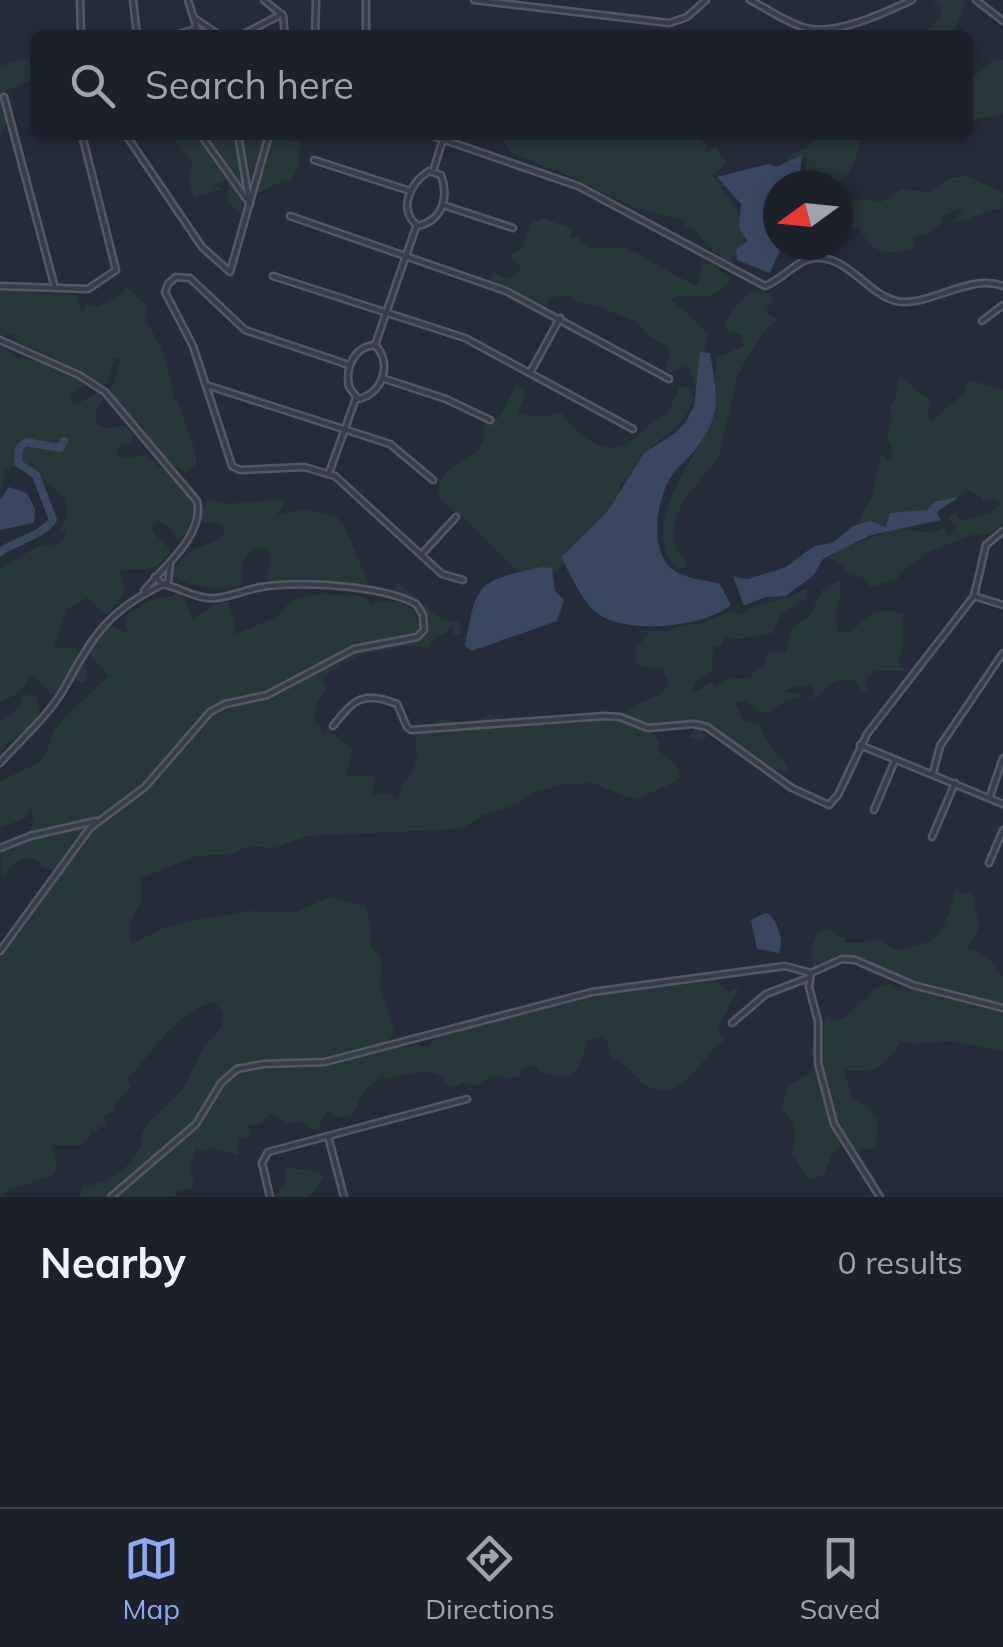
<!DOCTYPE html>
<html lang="en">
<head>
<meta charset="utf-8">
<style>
  body { margin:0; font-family:Mulish,sans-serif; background:#282d37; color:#f1f3f6 }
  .compass { position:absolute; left:763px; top:170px; width:90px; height:90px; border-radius:50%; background:#1b202b; box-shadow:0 5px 15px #0003; rotate:255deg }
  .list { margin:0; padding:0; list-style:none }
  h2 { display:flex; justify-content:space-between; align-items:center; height:130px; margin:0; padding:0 40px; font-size:42px }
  h2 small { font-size:32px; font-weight:400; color:#a0a3a9 }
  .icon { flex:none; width:55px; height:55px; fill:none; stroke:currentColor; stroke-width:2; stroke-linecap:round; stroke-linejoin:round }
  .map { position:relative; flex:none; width:1003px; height:1197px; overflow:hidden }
  .search { position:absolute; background:#1b202b; box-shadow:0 5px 15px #0003; left:30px; right:30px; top:30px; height:110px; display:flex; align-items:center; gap:25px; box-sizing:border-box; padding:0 35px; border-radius:15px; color:#a0a3a9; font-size:38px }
  .sheet { height:310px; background:#1b202b }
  nav { display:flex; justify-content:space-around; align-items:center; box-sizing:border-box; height:140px; border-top:2px solid #393e47; background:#1b202b; font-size:28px; color:#a0a3a9 }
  nav a { display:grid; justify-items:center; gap:5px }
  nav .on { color:#8da9ef }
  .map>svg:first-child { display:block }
</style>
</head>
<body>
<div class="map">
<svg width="1003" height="1197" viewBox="0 0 1003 1197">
  <rect width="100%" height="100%" fill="#242b39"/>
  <g fill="#27383b" fill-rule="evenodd">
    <path d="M937 0H965L954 35H923L940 17 941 8 933 4Z"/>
    <path d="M20 59H35V79L5 91 8 119 0 137V66Z"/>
    <path d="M995 59 1003 60V114L968 122V80Z"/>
    <path d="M171 135H282L293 142H300L299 165 290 183 285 180 242 200 241 207 246 213V219L227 200 229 188 224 180 213 185 223 189 194 198 188 177 193 164Z"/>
    <path d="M499 135H704L702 143 707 144 704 154 717 147 721 158 728 162 712 175C728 198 758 225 738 254L731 256 732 262C712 254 706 242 693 228L683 227 686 220 636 208 574 178 513 154Z"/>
    <path d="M818 135H861C854 176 847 185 803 185L807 157 794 158 785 167 782 166 789 155 806 149Z"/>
    <path d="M967 176 1000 191 1003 195 1000 209C983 210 970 220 953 223L963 208 942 216V222L928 235 913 236 914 248C890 257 869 253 860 228L838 229V206L841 204 866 199 881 202 901 189 928 192 951 178Z"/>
    <path d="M543 218 572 229 571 238 582 237 580 242 591 248H627L694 285 698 284 702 265 712 263 730 279C714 307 692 290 670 298L709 334C702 351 703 370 695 386L688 366 668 373 665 368 670 355 666 345 649 337 637 322 596 306 577 302 567 295 550 298 547 306 487 287 493 272 508 279 520 271 521 266 509 257 522 248 530 224Z"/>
    <path d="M13 282 32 293 76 294 82 313 86 304 97 307 122 294 126 286 147 307 145 322C163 343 171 375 174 401H178L196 454V464L186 473 158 455 142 425 136 423 110 393 122 358 114 359 107 384 101 385 87 374 39 350 15 343V334L0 336V290Z"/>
    <path d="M757 290 770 293 774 299 766 311 771 317 777 319 762 334 738 374 718 459 685 498 676 517 673 538 677 551 686 560V567L678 570C635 527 695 460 714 418 720 397 711 376 718 357L744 346 741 335 728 331 725 324C728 313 745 294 757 290Z"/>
    <path d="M3 347 18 358 36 360 88 383 72 394 70 401 74 406 97 392 103 400 96 412 97 425 105 428 126 426 133 436 132 442 118 447 117 453 121 458 147 455 158 466 165 467 202 509 208 499 226 504 281 499 285 501 277 515 305 509 337 517 346 530 369 585C353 593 293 579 272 583L267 578 271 562 269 549C244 545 239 564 242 585 218 590 194 589 173 576V569L190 552 222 537 225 530 222 524 199 521 178 539 170 528 158 521 152 526 154 533 169 548V554C150 579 141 564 119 571L125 592 110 612 104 615 87 598 67 609 54 648 75 647 84 661 88 677 84 683 71 679 58 697 51 694 32 675 18 693 0 703V570L37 546 59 544 67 532 60 530 68 516 64 497 22 465 5 468 0 499V349Z"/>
    <path d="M905 378 916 392 930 398 928 416 932 421 963 394 968 380 1003 389V524L990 534H976L928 552 900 573 897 579 871 587 862 577 849 575 841 565 829 558 844 548 887 532 858 522 872 496 881 455 884 454 886 460H890L893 449 887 438 892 418 890 407 896 398 898 379ZM968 491 982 497V500L991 499 1002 504 991 512 961 521 956 513 951 515 949 519 956 526 948 538 945 527 931 533 903 529Z"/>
    <path d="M517 385 526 392 518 413 543 417 560 412C576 430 598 458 626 444 634 440 638 433 645 428 672 410 665 418 679 388L687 386 694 397C685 433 651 439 635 466 632 471 630 476 627 481L620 484V496L565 564 552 573 521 574 467 521 440 500C431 456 492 467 483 426L500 416Z"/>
    <path d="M839 580C845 598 829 613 839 632H852C867 613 881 604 905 615 898 628 908 642 898 661L906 671H874L864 682 868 692 861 690 855 681C838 678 829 681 821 695L810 699 814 691 810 686H793L785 692 801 693 800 697 782 703 769 712H760L744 701 734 703 744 720 759 724 769 745 787 764 788 772 769 768 707 725 701 728 702 734 708 736 701 741 688 737 694 732 693 726 664 723 650 729 659 742V751L675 763 680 777 675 782 638 798H629L593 783 555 785 551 789 534 791 519 804 481 816 461 829 306 836 275 848 248 846 233 854 196 856 141 878 142 899 129 926 130 940 136 943 156 931 180 923 248 911 296 912 331 896 365 907 371 927 370 944 382 960 380 986 394 1032 389 1041 367 1053 403 1042 400 1046 402 1048 418 1044 426 1048 439 1036 468 1025 618 987 616 984 644 981 647 985 665 987 715 980 728 992 739 987 717 1030 726 1039C702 1053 683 1106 648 1086 633 1078 628 1062 609 1056L608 1043 603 1036 587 1040C580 1069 574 1086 539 1071L536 1065 522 1069 520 1076C501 1084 497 1066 477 1086L463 1083 449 1088C435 1061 410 1075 385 1079L384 1075C366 1085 360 1097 353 1115L338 1118 328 1111 320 1121V1132C305 1129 307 1116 288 1124L270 1114 260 1124 248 1126 250 1138H238V1155L213 1148 203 1152 196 1148 190 1167 194 1186 189 1190H178L174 1197H79L83 1187 103 1182 126 1167 141 1147 142 1134 150 1121 183 1089 202 1050 222 1027 223 1013 214 1002C174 1012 155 1051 127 1079L131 1088 115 1104V1110L104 1116 106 1126 99 1127 96 1133 91 1132 89 1139 79 1145H52L57 1167 52 1176 8 1190 0 1197V956L16 931 26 926C28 904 52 890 61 870L43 868 37 859C19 855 10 867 2 881L0 851H8C22 834 39 831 31 808L26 818 0 828V781L36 764 46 754 54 730 64 718 109 676 91 658 89 651 101 630 114 627 127 633 126 616 148 601 179 594 184 598 193 619 212 606 229 601 236 634 275 618 293 599 320 594 361 596 368 599 371 604C387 599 411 601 417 618H426L428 614 414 602 391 593 398 582 441 619 459 622 461 634H453V625L446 633 436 636 429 647 407 646 362 654 322 677 327 689 317 702 314 723 320 725 323 735 330 729C351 756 358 736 346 776H375L373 794H390L398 800 402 785 412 774 417 759 415 735 440 719 460 722 463 726 492 714 503 722 517 715 529 720 568 723 580 724 598 718 613 721 616 712 624 713C638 699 661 701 669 682L662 668 656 670 635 664 637 647 649 633 635 631 671 630 681 625 703 623 731 611 740 615C758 600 786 602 806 588L808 597 780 616 773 633 741 639 724 638 722 646 713 647 712 671 698 680 692 691H700L710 682 716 686 727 678 750 679 754 671 765 665 767 653 773 650 786 653 792 627 810 616 822 590Z"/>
    <path d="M23 694 37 697C44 724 27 732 5 745L0 758V720L19 708Z"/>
    <path d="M957 887 962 895 970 890 976 898 973 904 980 926 967 949H974L989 959 1003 977V1051L949 1041 914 1044 901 1041C887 1066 872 1076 843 1069L853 1100 865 1105 878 1119 875 1149 851 1150 838 1135 840 1147 832 1155 824 1174 810 1180 791 1154C797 1139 797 1121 783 1111L780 1118 788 1084C800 1080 815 1074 816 1060L810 1051 826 1016 832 1020 845 1018 860 1001H865L874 989 891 984 898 991 908 985C875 961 852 954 814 969L811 949 818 932 829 929 838 937H846L844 943H862L876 938 897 950 932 941C939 932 946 923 950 911 953 902 952 896 957 887Z"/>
    <path d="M291 1168 318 1171 324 1177 309 1197H274L284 1186 286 1169Z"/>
  </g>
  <g fill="#3a4761">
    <path d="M802 155 799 185H778V245H782L770 273 737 260 736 250 747 241 739 227 741 204 717 177 768 164 776 167Z"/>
    <path d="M700 352 710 353C713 372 719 397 714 415 709 434 694 453 680 466 657 486 645 552 675 571 686 579 707 580 720 584L731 605C704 627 632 634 601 616 583 605 571 575 561 557L608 511 644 453 675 433 685 423 694 406Z"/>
    <path d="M9 487 27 493 35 509 34 523 0 530V500Z"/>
    <path d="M959 497 937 512 941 520 871 535 823 559 814 575 786 596 766 597 744 606 733 576 747 579 784 568 814 546 832 543 853 526 870 521 886 527 890 513 927 510 934 502Z"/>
    <path d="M542 567 552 568 555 591 564 600 557 621 472 651 465 646C477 581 477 581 542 567Z"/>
    <path d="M765 913 770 914C778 925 784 940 779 953L757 949 751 920Z"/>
  </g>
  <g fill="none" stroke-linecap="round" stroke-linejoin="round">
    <path stroke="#3a4761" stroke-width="8" d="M0 552C17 540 40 537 53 520L36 475 18 463 19 448 26 442 60 448 64 441"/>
    <g stroke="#535864" stroke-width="9">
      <g id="street">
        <path d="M80 0 81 35"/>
        <path d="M133 0 137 35"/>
        <path d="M188 0 199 35"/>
        <path d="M264 0 283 16 285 35"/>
        <path d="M366 0V35"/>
        <path d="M474 0 669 23 687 17 706 0"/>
        <path d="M750 0C768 9 787 23 806 28 836 36 886 12 912 0"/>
        <path d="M976 0 1003 21"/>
        <path d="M194 18 219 35"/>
        <path d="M176 35 195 29"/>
        <path d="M242 35 282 14"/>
        <path d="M315 35 316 0"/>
        <path d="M4 97 55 288"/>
        <path d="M126 135 202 247 230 272 269 135"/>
        <path d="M201 135 250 204"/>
        <path d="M238 135 249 200"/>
        <path d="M430 135 578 186 765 286C784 279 799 256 820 258 853 260 871 300 903 302 934 303 971 274 1003 286"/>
        <path d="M314 160 410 191"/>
        <path d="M434 168 443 139"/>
        <path d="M429 171 441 175C449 197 443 220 418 226 397 210 410 183 429 171Z"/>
        <path d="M443 205 513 228"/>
        <path d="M290 216 506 291 669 379"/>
        <path d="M273 276 465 338 633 429"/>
        <path d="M0 286 88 289 116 270 82 135"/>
        <path d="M982 321 1003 305"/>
        <path d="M0 340 79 375 105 392 197 501C205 535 163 567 144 591"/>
        <path d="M375 345C393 363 383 394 358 399L349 387C345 367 354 347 375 345Z"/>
        <path d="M375 345 416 227"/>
        <path d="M349 365 245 330 190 278 176 277 168 284 165 292 193 346 232 466 240 470 304 467 335 476 442 574 463 580"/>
        <path d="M531 371 560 318"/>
        <path d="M382 378 446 399 490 420"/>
        <path d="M206 385 390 444 433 480"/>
        <path d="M329 473 356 398"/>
        <path d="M422 554 456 517"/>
        <path d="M974 596 1003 605"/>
        <path d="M333 726C354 699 364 690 397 704L407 727 411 730 604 716 620 717 648 728 694 724 707 727 792 788 829 805 838 795 867 734 974 596 986 545 1003 531"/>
        <path d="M860 745 1003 804"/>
        <path d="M0 763C21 739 51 714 66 685 95 632 111 608 168 582L170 563"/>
        <path d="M933 773 940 746 1003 653"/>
        <path d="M990 796 1003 758"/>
        <path d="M874 810 895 760"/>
        <path d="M932 837 955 783"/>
        <path d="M0 848 30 836 96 821"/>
        <path d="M989 863 1003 830"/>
        <path d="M0 951 90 828 145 787 210 712 225 704 267 695 354 649 417 637 424 630 423 615 416 604C381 585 300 581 261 587 245 590 230 597 215 598 197 600 180 587 162 584L155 577"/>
        <path d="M732 1023 766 994 808 978"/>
        <path d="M328 1136 344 1197"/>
        <path d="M111 1197 196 1124 221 1083 237 1069 263 1064 325 1062 592 992 785 966 811 973"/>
        <path d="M270 1197 262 1163 268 1152 467 1099"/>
        <path d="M880 1197 834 1124 818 1063V1021L809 987 811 973 842 959 855 960 913 985 1003 1008"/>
      </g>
    </g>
    <use href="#street" stroke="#373d4a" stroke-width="4"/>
  </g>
</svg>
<svg class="compass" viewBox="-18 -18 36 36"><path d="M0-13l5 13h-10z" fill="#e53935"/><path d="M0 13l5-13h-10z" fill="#a0a3a9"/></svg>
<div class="search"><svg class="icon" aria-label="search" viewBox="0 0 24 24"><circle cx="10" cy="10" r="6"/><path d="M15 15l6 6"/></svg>Search here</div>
</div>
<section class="sheet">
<h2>Nearby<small>0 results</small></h2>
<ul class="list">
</ul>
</section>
<nav>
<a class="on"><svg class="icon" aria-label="map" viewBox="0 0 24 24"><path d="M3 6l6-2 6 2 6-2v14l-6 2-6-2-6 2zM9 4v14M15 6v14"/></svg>Map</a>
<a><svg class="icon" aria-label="directions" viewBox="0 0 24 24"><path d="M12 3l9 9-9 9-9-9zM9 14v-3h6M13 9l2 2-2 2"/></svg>Directions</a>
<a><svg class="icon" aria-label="saved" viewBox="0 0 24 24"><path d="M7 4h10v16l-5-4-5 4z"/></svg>Saved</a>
</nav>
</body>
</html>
